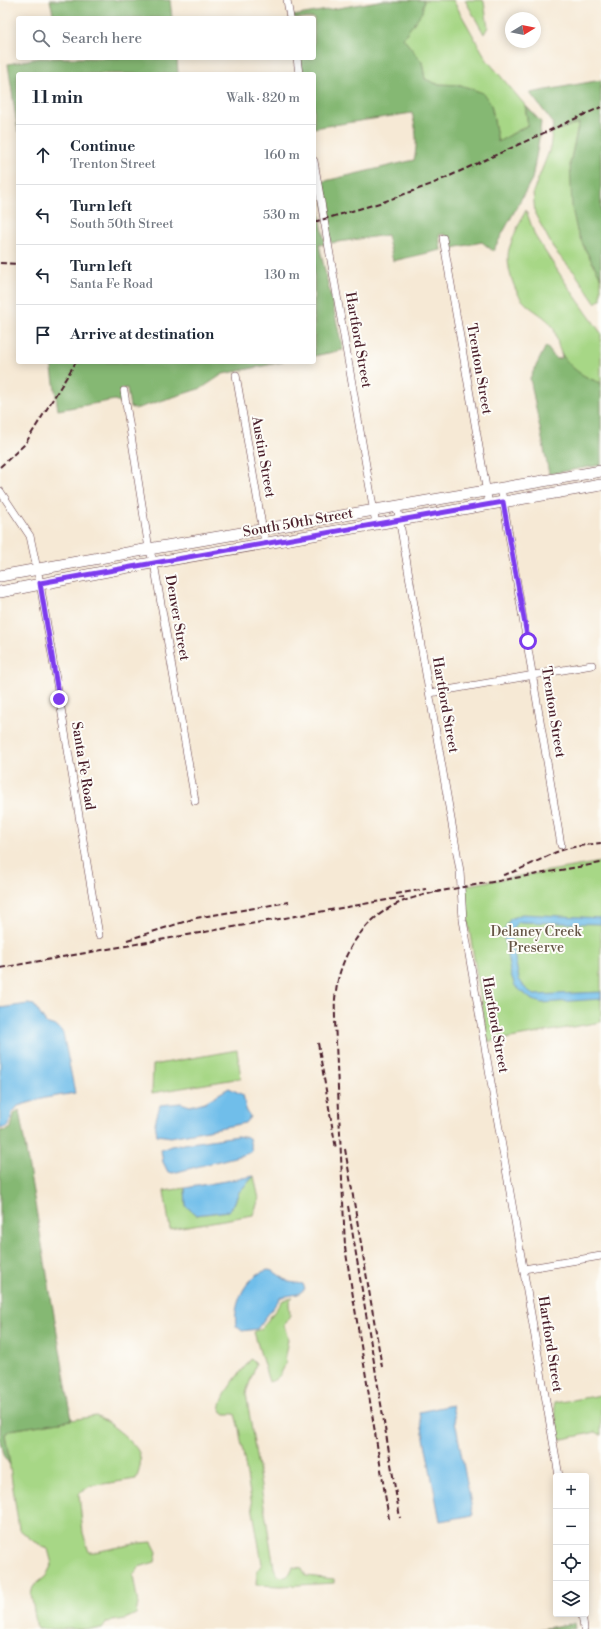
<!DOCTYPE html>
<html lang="en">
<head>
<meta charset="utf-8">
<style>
  body { margin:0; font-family:"Libre Bodoni",serif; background:#f6f6f7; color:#1f2937 }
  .controls { position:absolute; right:12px; bottom:12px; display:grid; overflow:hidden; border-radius:4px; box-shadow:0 2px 10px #0003 }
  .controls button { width:36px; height:36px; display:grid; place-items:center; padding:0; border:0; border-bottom:1px solid #e0e1e3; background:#fff; color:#1f2937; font:20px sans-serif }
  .compass { position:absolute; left:505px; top:12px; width:36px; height:36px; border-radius:50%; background:#fff; box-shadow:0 2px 10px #0003; rotate:80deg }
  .stop { position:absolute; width:12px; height:12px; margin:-9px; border:3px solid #7c3aed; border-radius:50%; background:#fff }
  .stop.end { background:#7c3aed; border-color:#fff; box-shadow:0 1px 4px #0008 }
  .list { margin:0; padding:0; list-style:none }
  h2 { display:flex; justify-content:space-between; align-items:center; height:52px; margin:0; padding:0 16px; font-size:17px }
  h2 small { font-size:13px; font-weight:400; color:#747a83 }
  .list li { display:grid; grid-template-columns:26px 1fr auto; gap:12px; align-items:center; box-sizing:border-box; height:60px; padding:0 16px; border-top:1px solid #e0e1e3 }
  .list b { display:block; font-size:15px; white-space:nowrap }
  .list p { margin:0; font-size:13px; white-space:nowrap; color:#747a83 }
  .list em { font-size:13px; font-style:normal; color:#747a83 }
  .icon { flex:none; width:22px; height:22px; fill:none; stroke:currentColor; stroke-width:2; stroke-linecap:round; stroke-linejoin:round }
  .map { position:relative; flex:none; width:601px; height:1629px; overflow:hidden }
  .search { position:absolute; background:#fff; box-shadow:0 2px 10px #0003; left:16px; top:16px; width:300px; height:44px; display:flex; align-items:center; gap:10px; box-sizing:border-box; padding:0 14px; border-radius:4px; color:#747a83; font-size:15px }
  .panel { position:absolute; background:#fff; box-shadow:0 2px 10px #0003; left:16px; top:72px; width:300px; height:292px; border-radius:4px }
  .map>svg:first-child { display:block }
</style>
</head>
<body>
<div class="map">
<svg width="601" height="1629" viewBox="0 0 601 1629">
  <rect width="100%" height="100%" fill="#fdfcf7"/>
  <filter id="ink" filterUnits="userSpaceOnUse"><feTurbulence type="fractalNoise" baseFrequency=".025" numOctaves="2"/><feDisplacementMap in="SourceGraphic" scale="8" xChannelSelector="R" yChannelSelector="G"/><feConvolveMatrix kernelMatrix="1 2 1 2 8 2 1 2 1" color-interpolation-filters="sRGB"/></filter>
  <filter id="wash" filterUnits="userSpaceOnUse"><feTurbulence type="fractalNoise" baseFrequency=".012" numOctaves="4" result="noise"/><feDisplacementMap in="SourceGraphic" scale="16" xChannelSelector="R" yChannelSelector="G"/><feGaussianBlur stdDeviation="0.9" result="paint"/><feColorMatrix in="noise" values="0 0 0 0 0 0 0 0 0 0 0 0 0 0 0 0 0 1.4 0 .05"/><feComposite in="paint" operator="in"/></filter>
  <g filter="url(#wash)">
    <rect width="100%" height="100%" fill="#f6e9d5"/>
    <g fill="#a7d786" stroke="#787b58">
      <path d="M423 0H453L487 60 525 105 528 125 498 142 491 104 461 85 437 84 425 79 422 62 403 39 424 1Z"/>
      <path d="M465 0H483L484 2 488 27 484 34Z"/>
      <path d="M579 122 570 163 577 231 585 249 601 278V299L595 303 575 273 555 251 535 214 533 192 550 149 552 132Z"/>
      <path d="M526 210 535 236 565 282 601 333V383C585 378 568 369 561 353 557 345 557 335 553 327 547 317 533 311 525 303 514 293 505 264 509 249 513 236 520 222 526 210Z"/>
      <path d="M601 862V1022L488 1042 462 886Z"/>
      <path d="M237 1050 241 1078 152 1093 153 1065Z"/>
      <path d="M254 1176 259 1199 253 1215 170 1229 164 1191 185 1188 186 1205 196 1215 228 1211 234 1204 239 1192Z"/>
      <path d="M293 1298 289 1302 290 1315 284 1325 288 1339 285 1357 286 1362C282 1372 280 1379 269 1382L254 1332 262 1328 283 1300Z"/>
      <path d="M251 1359 256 1364 246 1393 274 1568 278 1576 286 1577 290 1573 293 1567 302 1568 306 1576 334 1579V1583L281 1586 256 1585 257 1571 262 1564 239 1429 235 1414H225L220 1410C223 1390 239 1375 251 1359Z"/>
      <path d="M601 1395V1435L596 1432 559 1440 554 1403Z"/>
      <path d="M96 1416C109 1422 128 1437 137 1449 143 1458 140 1470 136 1479L90 1486 79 1494 83 1533 89 1552H95L139 1543 152 1542 157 1552 155 1562 139 1567 133 1575 138 1604 136 1614 125 1619 107 1622 102 1629H37L31 1594 33 1587 46 1576 52 1564 48 1549 32 1540 19 1529 5 1434 10 1430Z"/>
    </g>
    <g fill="#85b873" stroke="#686c4f">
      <path d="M50 0H170L172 18H54Z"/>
      <path d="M384 0H423L424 1 422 12 403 38 422 62 425 79 437 84 461 85 483 93 491 104 498 142 528 125 525 105 541 122 538 146 532 179 493 251 482 242 448 249 445 234 439 235 441 250 393 261 387 235 331 243 321 182 414 160C418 144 416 128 412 113L314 128V74H303L300 58H314V18H293V16Z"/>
      <path d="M39 58H177L178 74H18V132L8 64Z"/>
      <path d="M601 80V278L585 249 577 231 572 208 570 163 579 123 552 132 553 123 530 93Z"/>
      <path d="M314 183 325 244 319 245 343 350 314 356Z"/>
      <path d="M546 346 556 359 562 358 561 353C571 369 583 377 601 383V465L549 474 530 378Z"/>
      <path d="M51 362H283L223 374 202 388 135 409 130 407 127 388 121 389 123 404 115 400 58 410Z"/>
      <path d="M19 1110 72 1420 10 1430 5 1434 10 1465 3 1455 0 1441V1131L8 1130 11 1128 14 1114Z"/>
      <path d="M574 1623 575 1629H540Z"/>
    </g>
    <g fill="#70beea" stroke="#5d6e8a">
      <path d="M522 914 601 918V924L518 922 513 928 511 937 519 979 525 988 534 995 601 992V999L542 1003 532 1000 515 986 510 972 503 932 510 919Z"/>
      <path d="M28 1004 34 1005 46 1023 58 1027 63 1033 75 1093 45 1098 18 1106 12 1113 9 1126 0 1129V1008Z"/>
      <path d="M229 1088 243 1095 246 1109 250 1117 245 1123 171 1137 157 1135 155 1123 160 1105 181 1103 190 1106 205 1102Z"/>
      <path d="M237 1136 249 1138 252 1151 246 1154 173 1173 168 1172 163 1162 161 1150 171 1146Z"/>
      <path d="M254 1176 239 1192 234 1204 228 1211 196 1215 186 1206 185 1188Z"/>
      <path d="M268 1270 273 1271 289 1282 303 1284 305 1289 298 1294 281 1297 257 1329 242 1331 236 1326C233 1305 245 1275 268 1270Z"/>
      <path d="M452 1405 473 1515 440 1521 419 1412Z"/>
    </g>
  </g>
  <g filter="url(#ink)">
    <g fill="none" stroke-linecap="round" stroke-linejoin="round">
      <g stroke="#643d44" stroke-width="8">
        <g id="minor">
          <path d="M287 0 290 18"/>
          <path d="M297 58 299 74"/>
          <path d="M314 161 376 524"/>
          <path d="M443 238 489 505"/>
          <path d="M236 375 265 543"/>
          <path d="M124 391 149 549 154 563 195 801"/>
          <path d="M501 488 561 845"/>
          <path d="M0 491 30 536 40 583 99 935"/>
          <path d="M397 506 460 871 463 920 559 1476"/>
          <path d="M430 693 592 665"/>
          <path d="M524 1269 601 1256"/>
          <path d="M582 1614 584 1629"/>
        </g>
      </g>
      <g stroke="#643d44" stroke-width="12">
        <g id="primary">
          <path d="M0 576 149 549 601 471"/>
          <path d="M0 592 123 568 601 485"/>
        </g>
      </g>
      <use href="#minor" stroke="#fff" stroke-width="7"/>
      <use href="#primary" stroke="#fff" stroke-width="11"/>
      <g stroke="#4a1f2b" stroke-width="2" stroke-dasharray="6 3" stroke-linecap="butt">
        <path d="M314 222 383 202 432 184 601 107"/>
        <path d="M0 263 18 264"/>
        <path d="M0 467 25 444 76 362"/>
        <path d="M503 875C521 870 535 862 552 854 567 847 584 845 601 843"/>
        <path d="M435 892 601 863"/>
        <path d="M396 894 426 889"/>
        <path d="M127 940 196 918 289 902"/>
        <path d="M0 968 404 897"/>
        <path d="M318 1043 336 1149"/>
        <path d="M345 1149 382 1367"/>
        <path d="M348 1206 400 1518"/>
        <path d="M389 1519 345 1247 335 1020C335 1011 334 1001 336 992 340 955 364 918 399 903 413 897 427 894 441 891"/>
      </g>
    </g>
  </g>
  <g fill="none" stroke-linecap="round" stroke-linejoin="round" filter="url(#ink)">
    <path stroke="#7c3aed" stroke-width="5" d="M59 699 40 583 503 502 528 641"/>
  </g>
  <g text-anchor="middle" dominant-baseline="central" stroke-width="4" stroke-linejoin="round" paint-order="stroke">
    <g font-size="14" fill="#4a1f2b" stroke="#fdfcf7">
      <text transform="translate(358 340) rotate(80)">Hartford Street</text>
      <text transform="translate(479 369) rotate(80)">Trenton Street</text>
      <text transform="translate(263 457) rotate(80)">Austin Street</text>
      <text transform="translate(298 523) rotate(-10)">South 50th Street</text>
      <text transform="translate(177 618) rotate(80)">Denver Street</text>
      <text transform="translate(445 705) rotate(80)">Hartford Street</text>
      <text transform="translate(553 712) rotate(81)">Trenton Street</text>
      <text transform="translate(83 766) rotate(81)">Santa Fe Road</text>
      <text transform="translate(495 1025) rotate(80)">Hartford Street</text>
      <text transform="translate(550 1344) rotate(81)">Hartford Street</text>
    </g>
    <g font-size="14" fill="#665646" stroke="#fdfcf7">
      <text x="536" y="932">Delaney Creek<tspan x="536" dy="16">Preserve</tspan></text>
    </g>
  </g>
</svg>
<div class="controls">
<button>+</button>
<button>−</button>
<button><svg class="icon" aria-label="locate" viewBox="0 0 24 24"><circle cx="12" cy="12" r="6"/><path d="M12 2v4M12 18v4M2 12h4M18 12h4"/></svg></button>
<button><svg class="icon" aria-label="layers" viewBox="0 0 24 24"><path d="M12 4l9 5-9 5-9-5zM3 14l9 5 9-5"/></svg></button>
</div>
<svg class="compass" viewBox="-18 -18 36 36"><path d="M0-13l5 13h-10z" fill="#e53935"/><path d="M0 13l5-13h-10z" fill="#747a83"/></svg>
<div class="stop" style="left:528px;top:641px"></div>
<div class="stop end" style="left:59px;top:699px"></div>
<div class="search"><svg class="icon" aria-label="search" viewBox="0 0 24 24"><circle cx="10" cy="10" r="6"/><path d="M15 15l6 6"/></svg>Search here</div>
<section class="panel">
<h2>11 min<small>Walk · 820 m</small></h2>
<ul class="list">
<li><svg class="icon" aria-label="ahead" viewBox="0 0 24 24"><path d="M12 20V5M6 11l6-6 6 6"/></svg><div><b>Continue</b><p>Trenton Street</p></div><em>160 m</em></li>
<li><svg class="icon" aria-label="left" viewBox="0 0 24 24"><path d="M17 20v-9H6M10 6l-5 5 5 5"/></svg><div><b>Turn left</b><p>South 50th Street</p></div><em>530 m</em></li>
<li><svg class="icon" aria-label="left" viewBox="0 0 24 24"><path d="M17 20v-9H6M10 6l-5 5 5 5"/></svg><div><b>Turn left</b><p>Santa Fe Road</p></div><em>130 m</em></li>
<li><svg class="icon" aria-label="arrive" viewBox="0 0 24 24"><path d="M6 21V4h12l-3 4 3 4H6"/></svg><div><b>Arrive at destination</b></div></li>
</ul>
</section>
</div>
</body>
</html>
